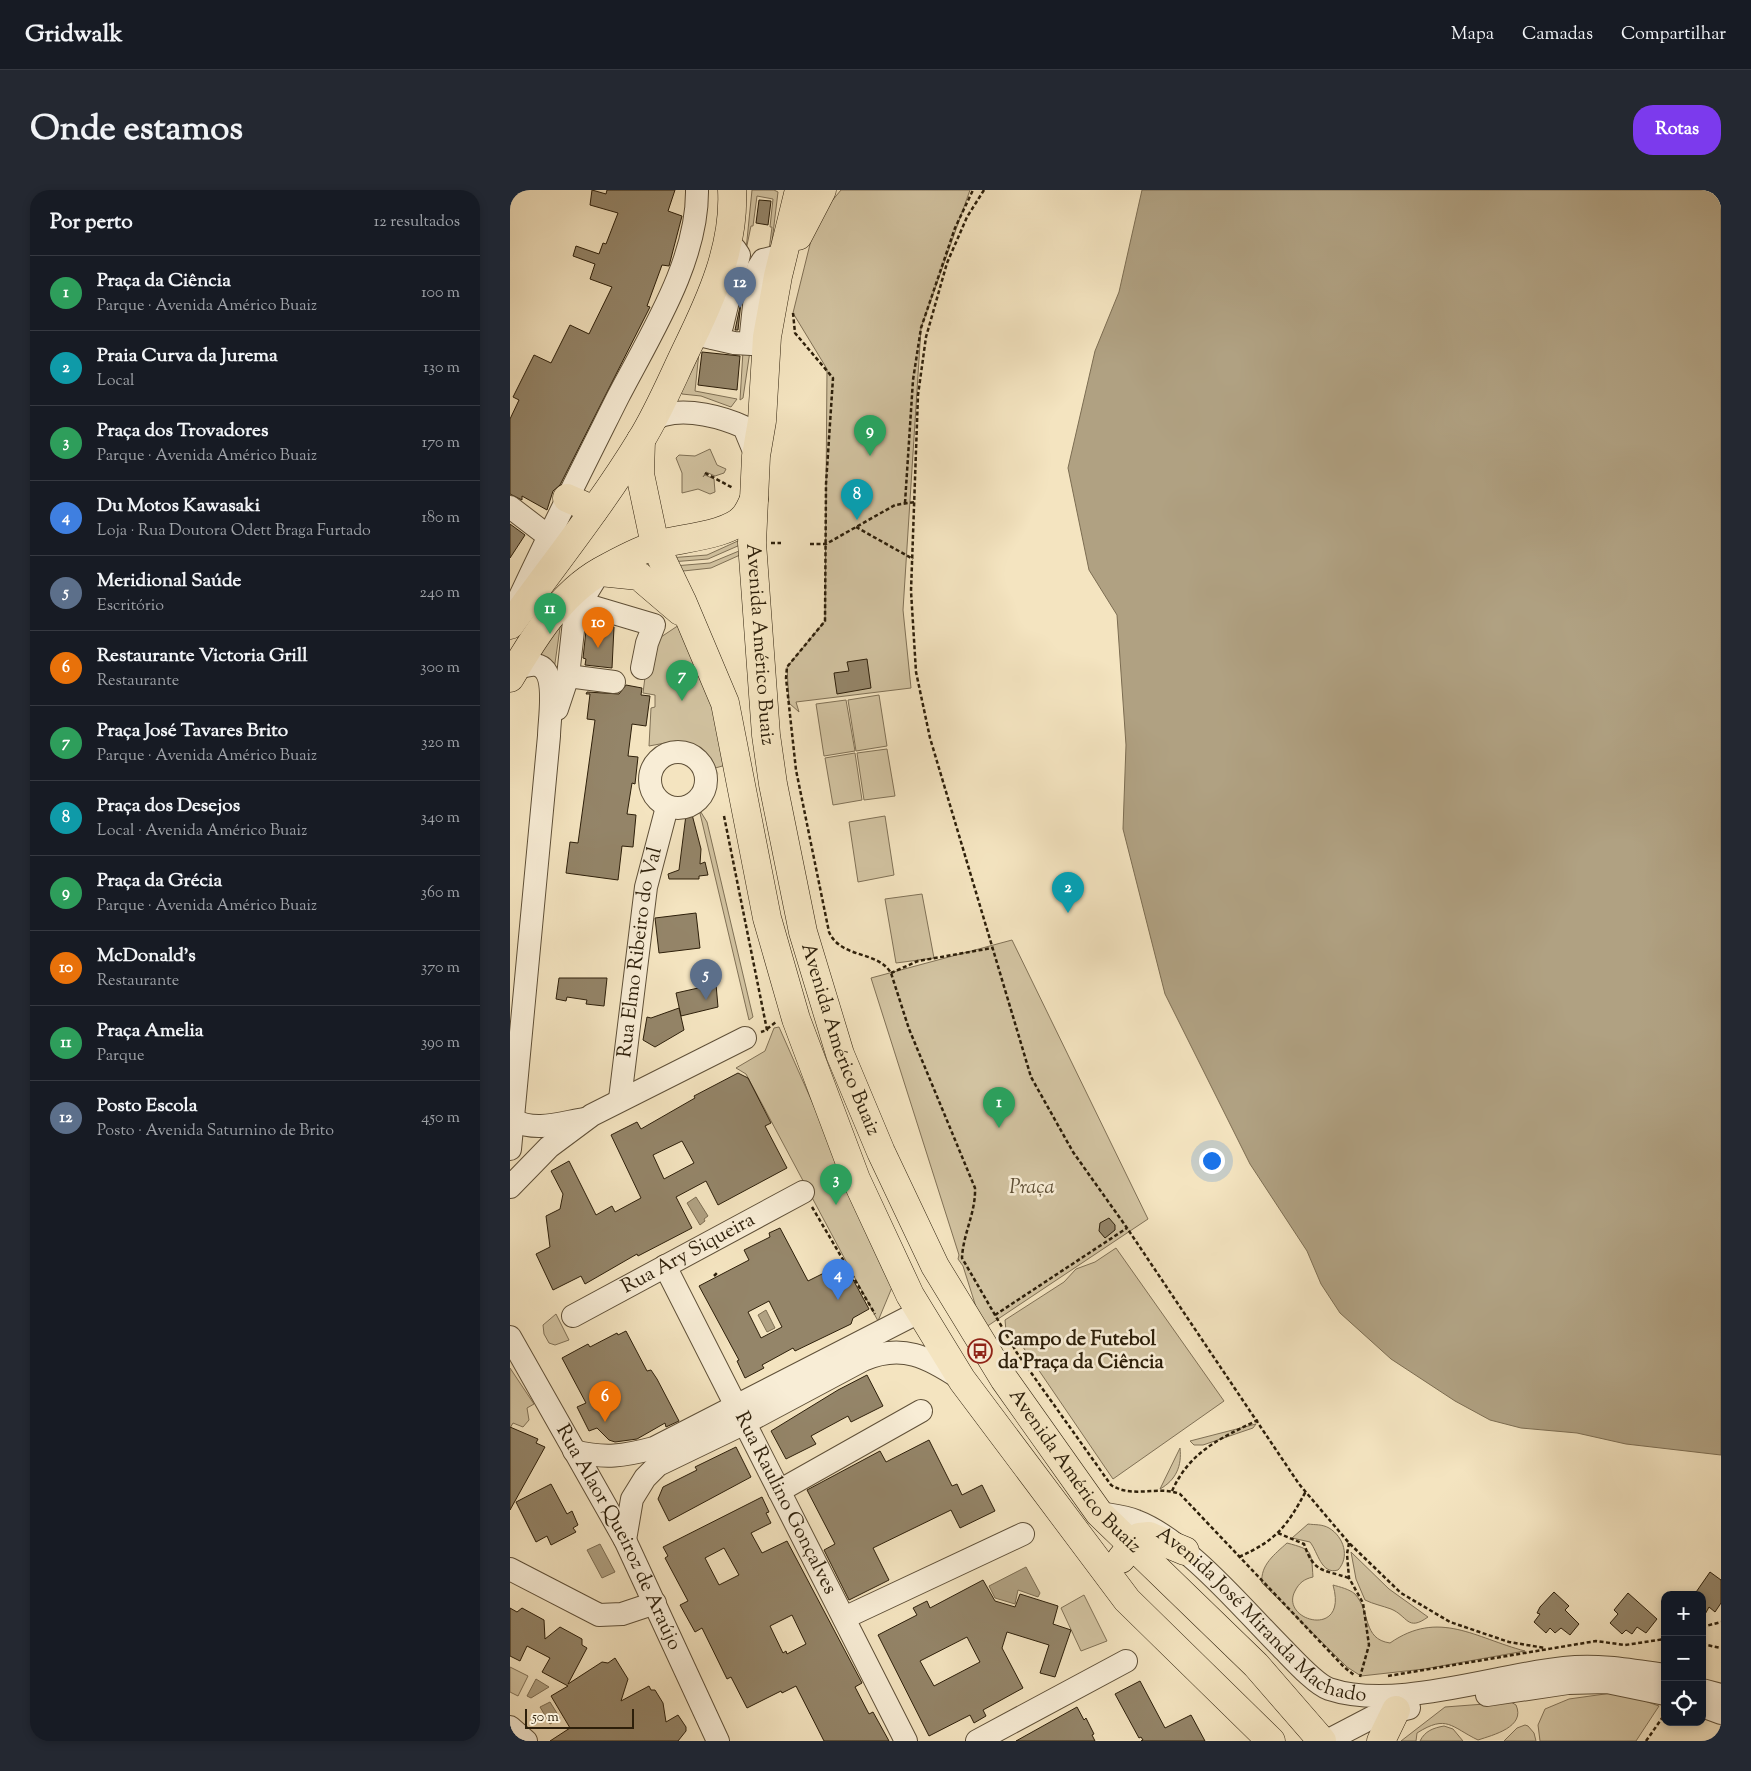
<!DOCTYPE html>
<html lang="pt">
<head>
<meta charset="utf-8">
<style>
  body { margin:0; font-family:"Sorts Mill Goudy",serif; background:#242831; color:#f1f3f6 }
  .controls { position:absolute; right:15px; bottom:15px; display:grid; overflow:hidden; border-radius:10px; box-shadow:0 2px 8px #0003 }
  .controls button { width:45px; height:45px; display:grid; place-items:center; padding:0; border:0; border-bottom:1px solid #363941; background:#171b24; color:#f1f3f6; font:25px sans-serif }
  .scale { position:absolute; left:15px; bottom:12px; width:109px; box-sizing:border-box; padding-left:5px; border:2px solid #2d1f0a; border-top:0; font-size:14px; line-height:18px; white-space:nowrap; color:#2d1f0a; -webkit-text-stroke:4px #f8edd6; paint-order:stroke }
  .you { position:absolute; left:701px; top:970px; width:18px; height:18px; margin:-12px; border:4px solid #fff; border-radius:50%; background:#1a73e8; box-shadow:0 0 0 8px #1a73e833 }
  .badge { display:grid; place-items:center; width:32px; height:32px; border-radius:50%; background:#7c3aed; color:#fff; font-size:16px; font-weight:700 }
  .pin { position:absolute; translate:-50% -41px; filter:drop-shadow(0 1px 2px #0008) }
  .pin::after { content:''; position:absolute; top:26px; width:18px; height:15px; background:inherit; clip-path:polygon(0 0,100% 0,50% 100%) }
  .list { margin:0; padding:0; list-style:none }
  h2 { display:flex; justify-content:space-between; align-items:center; height:65px; margin:0; padding:0 20px; font-size:21px }
  h2 small { font-size:16px; font-weight:400; color:#9ea1a6 }
  .list li { display:grid; grid-template-columns:32px 1fr auto; gap:15px; align-items:center; box-sizing:border-box; height:75px; padding:0 20px; border-top:1px solid #363941 }
  .list b { display:block; font-size:19px; white-space:nowrap }
  .list p { margin:0; font-size:16px; white-space:nowrap; color:#9ea1a6 }
  .list em { font-size:16px; font-style:normal; color:#9ea1a6 }
  .icon { flex:none; width:28px; height:28px; fill:none; stroke:currentColor; stroke-width:2; stroke-linecap:round; stroke-linejoin:round }
  .map { position:relative; flex:none; width:1211px; height:1551px; overflow:hidden; border-radius:20px }
  header { display:flex; align-items:center; gap:30px; box-sizing:border-box; height:70px; padding:0 25px; background:#171b24; border-bottom:1px solid #363941 }
  header strong { font-size:24px }
  nav { display:flex; gap:28px; margin-inline-start:auto; font-size:18px }
  .intro { display:flex; align-items:center; justify-content:space-between; box-sizing:border-box; height:120px; padding:0 30px }
  h1 { margin:0; font-size:35px }
  .button { padding:12px 22px; border-radius:20px; background:#7c3aed; color:#fff; font-size:18px; font-weight:700 }
  main { display:flex; gap:30px; padding:0 30px }
  aside { flex:1; background:#171b24; border-radius:20px; box-shadow:0 2px 8px #0003 }
  .map>svg:first-child { display:block }
</style>
</head>
<body>
<header>
<strong>Gridwalk</strong>
<nav><a>Mapa</a><a>Camadas</a><a>Compartilhar</a></nav>
</header>
<div class="intro"><h1>Onde estamos</h1><a class="button">Rotas</a></div>
<main>
<aside>
<h2>Por perto<small>12 resultados</small></h2>
<ul class="list">
<li><span class="badge" style="background:#2e9e5b">1</span><div><b>Praça da Ciência</b><p>Parque · Avenida Américo Buaiz</p></div><em>100 m</em></li>
<li><span class="badge" style="background:#0f9aa8">2</span><div><b>Praia Curva da Jurema</b><p>Local</p></div><em>130 m</em></li>
<li><span class="badge" style="background:#2e9e5b">3</span><div><b>Praça dos Trovadores</b><p>Parque · Avenida Américo Buaiz</p></div><em>170 m</em></li>
<li><span class="badge" style="background:#3f7fe0">4</span><div><b>Du Motos Kawasaki</b><p>Loja · Rua Doutora Odett Braga Furtado</p></div><em>180 m</em></li>
<li><span class="badge" style="background:#5c6f8a">5</span><div><b>Meridional Saúde</b><p>Escritório</p></div><em>240 m</em></li>
<li><span class="badge" style="background:#e8710a">6</span><div><b>Restaurante Victoria Grill</b><p>Restaurante</p></div><em>300 m</em></li>
<li><span class="badge" style="background:#2e9e5b">7</span><div><b>Praça José Tavares Brito</b><p>Parque · Avenida Américo Buaiz</p></div><em>320 m</em></li>
<li><span class="badge" style="background:#0f9aa8">8</span><div><b>Praça dos Desejos</b><p>Local · Avenida Américo Buaiz</p></div><em>340 m</em></li>
<li><span class="badge" style="background:#2e9e5b">9</span><div><b>Praça da Grécia</b><p>Parque · Avenida Américo Buaiz</p></div><em>360 m</em></li>
<li><span class="badge" style="background:#e8710a">10</span><div><b>McDonald's</b><p>Restaurante</p></div><em>370 m</em></li>
<li><span class="badge" style="background:#2e9e5b">11</span><div><b>Praça Amelia</b><p>Parque</p></div><em>390 m</em></li>
<li><span class="badge" style="background:#5c6f8a">12</span><div><b>Posto Escola</b><p>Posto · Avenida Saturnino de Brito</p></div><em>450 m</em></li>
</ul>
</aside>
<div class="map">
<svg width="1211" height="1551" viewBox="0 0 1211 1551">
  <rect width="100%" height="100%" fill="#f4e4c0"/>
  <filter id="stains"><feTurbulence type="fractalNoise" baseFrequency=".004" numOctaves="4"/><feColorMatrix values="0 0 0 0 .2 0 0 0 0 .09 0 0 0 0 .02 0 0 0 .5 -.17"/></filter>
  <radialGradient id="worn" r=".72"><stop offset=".6" stop-color="#630" stop-opacity="0"/><stop offset="1" stop-color="#630" stop-opacity=".3"/></radialGradient>
  <g fill="#d2c3a1" stroke="#807156">
    <path d="M242 0H264L268 2 261 60H259L262 37H260L263 9 247 6 243 36H241L236 60Z"/>
    <path d="M331 0H460L411 138 393 420 401 498 286 512 289 522 279 513 277 477 315 431 317 179 283 123 306 30Z"/>
    <path d="M233 161H240L233 208 230 210Z"/>
    <path d="M189 162 185 201 227 209 221 217 191 206 172 204 170 198Z"/>
    <path d="M200 259 207 275 216 279 214 283 205 286 196 282 193 287 195 285 204 289 205 302 200 304 188 299 172 303V283L166 268 169 265 185 266Z"/>
    <path d="M230 350V355L198 369 161 372 159 368 197 365Z"/>
    <path d="M229 361 230 365 201 378 164 382V376L200 373Z"/>
    <path d="M53 417 43 487 25 471Z"/>
    <path d="M169 435 202 517 216 575 198 580 191 567 166 551 139 556 141 518 145 517V505L133 503 139 455Z"/>
    <path d="M369 505 377 556 346 561 338 510Z"/>
    <path d="M336 510 345 561 314 566 306 514Z"/>
    <path d="M377 559 385 606 354 610 347 563Z"/>
    <path d="M345 563 352 610 323 615 315 568Z"/>
    <path d="M189 619 197 632 243 827 239 830Z"/>
    <path d="M375 626 384 685 348 692 339 632Z"/>
    <path d="M412 704 424 768 386 773 375 709Z"/>
    <path d="M502 750 638 1029 473 1139 453 1076 448 1069 449 1065 361 788Z"/>
    <path d="M269 837 383 1095 368 1131 236 884 226 878 255 861 264 838Z"/>
    <path d="M606 1058 714 1211 603 1289 500 1138 496 1141 495 1130 554 1092 566 1079 585 1072Z"/>
    <path d="M46 1124 59 1150 45 1155 39 1153 34 1144 33 1135Z"/>
    <path d="M0 1178 24 1214 17 1218 19 1230 13 1237 3 1233 0 1238Z"/>
    <path d="M746 1234 743 1238 693 1255H684L680 1251Z"/>
    <path d="M670 1258C672 1276 666 1290 650 1299Z"/>
    <path d="M798 1334C805 1335 812 1334 819 1338 834 1347 840 1367 828 1380 811 1385 808 1362 800 1352L782 1348Z"/>
    <path d="M777 1353C803 1360 801 1360 803 1387 794 1389 789 1393 785 1401 769 1431 839 1450 823 1395 830 1397 839 1399 845 1404 861 1422 852 1449 880 1453 929 1419 965 1448 1015 1461L914 1479 851 1486 837 1477 752 1393C750 1375 765 1364 777 1353Z"/>
    <path d="M841 1362 879 1399 918 1427C897 1442 898 1426 881 1419 873 1416 863 1414 855 1410L846 1389Z"/>
    <path d="M574 1405 597 1451 571 1461 551 1418Z"/>
    <path d="M0 1477 18 1486 8 1506 0 1502Z"/>
    <path d="M1102 1503 1121 1506 1149 1516 1126 1551H1030L1028 1535 1035 1519 1059 1509Z"/>
    <path d="M1001 1512 1006 1515C1016 1537 983 1545 968 1550 941 1537 937 1524 907 1543L906 1551H891L935 1517Z"/>
    <path d="M1015 1535 1018 1536 1024 1543 1026 1551H994L1007 1538Z"/>
    <path d="M934 1536 943 1539 953 1551H910C915 1541 923 1538 934 1536Z"/>
  </g>
  <g fill="#b0a182" stroke="#7c6d52">
    <path d="M632 0H1211V1265L1116 1254 1067 1243 1011 1238 980 1230 945 1211 881 1169 830 1123 811 1094 797 1061 740 974 655 804 613 639 616 555 607 425 579 380 558 278 585 161 609 102Z"/>
    <path d="M186 1007 198 1026 194 1029 195 1031 190 1035 177 1013Z"/>
    <path d="M256 1120 265 1138 257 1142 248 1125Z"/>
    <path d="M90 1354 105 1382 92 1388 77 1360Z"/>
    <path d="M516 1377 530 1403 528 1407 508 1400 505 1414 485 1408 479 1396Z"/>
    <path d="M26 1489 39 1497 21 1508 17 1506Z"/>
    <path d="M40 1512 50 1528 40 1534 30 1517Z"/>
  </g>
  <g fill="#948569" stroke="#2d1f0a" fill-rule="evenodd">
    <path d="M82 0 96 4 97 0H165L158 21 172 26 159 76 152 75 137 116 140 117 50 295 43 301 37 320 12 306V310L0 304V229L9 210 3 207 24 165 41 173 60 135 79 144 102 97 80 89 85 74 63 66 66 56 89 64 93 53 96 54 108 23 80 15Z"/>
    <path d="M249 10 261 11 258 35 246 33Z"/>
    <path d="M231 112 228 140H225Z"/>
    <path d="M192 162 230 166 227 200 188 195Z"/>
    <path d="M0 334 15 345 0 368Z"/>
    <path d="M77 432 104 437 102 478 75 475 76 469 73 468Z"/>
    <path d="M357 469 361 498 327 504 324 483 339 481 337 472Z"/>
    <path d="M116 495 132 498 131 505 140 506 136 536 122 534 118 566 128 567 125 594 122 593 117 624 126 625 123 657 112 656 108 690 56 683 60 652 68 653 85 530 77 529 80 504H76L77 502 109 504Z"/>
    <path d="M178 609 191 659 190 674 195 672 198 685 189 686V689H159L158 684 169 680Z"/>
    <path d="M186 723 190 758 149 763 145 728Z"/>
    <path d="M49 788H97L94 816 76 814 77 810 57 807 56 811 46 809Z"/>
    <path d="M206 794 208 817 171 826 166 803Z"/>
    <path d="M169 818 174 840 145 857 133 850 137 827 141 828Z"/>
    <path d="M228 883 238 888 261 933 255 936 277 978 208 1015 196 991 166 1007 182 1038 128 1066 127 1064 75 1094 71 1086 43 1100 26 1064 40 1057 36 1026 50 1019 53 1004 41 981 59 971 86 1025 102 1016 105 1022 131 1008 101 945 127 932 131 939 185 908 184 906ZM172 951 184 973 154 989 143 965Z"/>
    <path d="M599 1028 605 1035V1040L595 1048 589 1041 590 1033Z"/>
    <path d="M270 1038 298 1091 334 1073 359 1119 343 1128 341 1134 285 1161 283 1158 252 1175 254 1178 235 1188 227 1171 229 1170 189 1096 239 1070 234 1060 260 1047 259 1043ZM259 1111 272 1137 251 1148 238 1122Z"/>
    <path d="M116 1141 137 1181 141 1180 147 1189 169 1231 156 1237 155 1233 127 1249 105 1252 99 1250 87 1238 79 1241 67 1217 76 1213 52 1168 78 1154 80 1157 107 1143 108 1145Z"/>
    <path d="M357 1185 373 1216 341 1232 338 1226 301 1246 306 1254 276 1269 261 1241 328 1200Z"/>
    <path d="M0 1237 28 1249 26 1253 35 1257 0 1320Z"/>
    <path d="M419 1250 442 1296 447 1294 452 1305 472 1295 485 1321 450 1338 441 1320 363 1358 379 1390 339 1410 314 1360 325 1354 297 1300 370 1261 376 1272Z"/>
    <path d="M226 1257 241 1287 159 1331 148 1309 153 1297 187 1280 185 1277Z"/>
    <path d="M41 1294 57 1324 62 1321 68 1335 63 1338 66 1342 41 1355 37 1346 26 1352 6 1312Z"/>
    <path d="M252 1307 259 1322 256 1323 261 1333 241 1343 252 1363 277 1351 352 1493 345 1497 359 1524 363 1522 379 1551H314L286 1496 272 1503 271 1501 237 1518 221 1487 217 1489 192 1438 185 1442 170 1415 178 1411 155 1368 158 1366 153 1357ZM214 1358 229 1385 209 1395 195 1368ZM282 1425 296 1454 277 1464 276 1461 273 1463 260 1436Z"/>
    <path d="M1200 1382 1211 1390V1413L1205 1422 1199 1417 1192 1430V1405H1184Z"/>
    <path d="M473 1390 485 1411 505 1417 510 1404 548 1416 543 1434 561 1440 545 1487 530 1483 539 1455 497 1442 492 1458 513 1498 473 1520 476 1526 464 1533 460 1525 419 1546 368 1445 407 1425 403 1418 417 1411 420 1418ZM457 1447 470 1472 424 1496 410 1471Z"/>
    <path d="M1044 1402 1059 1416 1055 1420 1069 1434 1060 1445 1051 1438 1045 1443 1040 1438 1036 1443 1024 1432 1030 1424 1027 1423 1030 1417Z"/>
    <path d="M1118 1403 1147 1429 1136 1443 1127 1437 1122 1444 1116 1440 1112 1444 1100 1433 1108 1424 1104 1420Z"/>
    <path d="M0 1418 7 1422 12 1418 34 1430 35 1449 50 1437 72 1449V1455L77 1458 58 1494 92 1472 98 1473 105 1468 118 1489 111 1511 139 1496 141 1500H145L153 1513 156 1532 168 1525 176 1537V1541L168 1551H40L60 1538 41 1506 58 1496 32 1482 40 1468 17 1456 10 1471 0 1466Z"/>
    <path d="M630 1491 655 1538 681 1525 695 1551H631L633 1550 631 1547 629 1548 605 1504Z"/>
    <path d="M567 1517 574 1530 576 1528 584 1544 582 1545 585 1551H506Z"/>
  </g>
  <g fill="none" stroke-linecap="round" stroke-linejoin="round">
    <g stroke="#5f5038" stroke-width="24">
      <g id="minor">
        <path d="M189 145 224 153 257 155"/>
        <path d="M203 148 212 136 229 65 225 59 217 55"/>
        <path d="M246 155 241 144 248 78 253 70 273 65"/>
        <path d="M140 233C144 231 149 226 154 225 178 218 212 227 234 237L246 266"/>
        <path d="M0 317 38 346"/>
        <path d="M8 411C40 342 74 275 108 207 140 145 188 71 187 0"/>
        <path d="M70 413 144 435 137 453 132 478"/>
        <path d="M58 486 104 492"/>
        <path d="M47 519 58 486 65 422 84 391"/>
        <circle cx="168" cy="590" r="28"/>
        <path id="s1" d="M110 909 136 697 157 617"/>
        <path d="M3 930C25 942 50 933 74 929"/>
        <path d="M0 959 39 546C39 528 49 479 26 475 20 474 12 477 6 478"/>
        <path d="M0 997 39 957 82 925 235 848"/>
        <path id="s2" d="M155 1076 396 1551"/>
        <path id="s3" d="M63 1126 293 1002"/>
        <path id="s4" d="M0 1147 115 1350 208 1551"/>
        <path d="M64 1261C95 1269 114 1266 144 1258L411 1121"/>
        <path d="M269 1301 411 1221"/>
        <path id="s5" d="M589 1323C601 1325 615 1326 626 1331 676 1350 732 1418 771 1457 782 1468 805 1494 819 1499 885 1521 984 1485 1054 1478 1088 1474 1121 1480 1155 1485"/>
        <path d="M115 1350 122 1309 135 1288 148 1275 235 1233 353 1170C392 1153 418 1167 451 1189"/>
        <path d="M0 1379 89 1425 112 1424 145 1413"/>
        <path d="M334 1428 513 1344"/>
        <path d="M1192 1500 1211 1505"/>
        <path d="M977 1505 1058 1493 1097 1492 1155 1504"/>
        <path d="M1192 1516 1211 1523"/>
        <path d="M0 1537 16 1551"/>
        <path d="M467 1551 616 1471"/>
        <path d="M817 1551 863 1527 899 1518"/>
      </g>
    </g>
    <g stroke="#2d1f0a" stroke-width="29">
      <g id="major">
        <path id="s6" d="M289 0 268 86 257 147 252 231 246 266 242 353 256 545 263 594 293 742 330 864 371 962 425 1076 494 1189 589 1323 746 1475 812 1551"/>
        <path d="M288 46 312 0"/>
        <path d="M131 250 130 284 145 355 172 411 215 513 257 728 286 829 346 989 400 1105 452 1190 617 1410 761 1551"/>
        <path d="M57 308 84 320"/>
        <path d="M90 382 129 386 170 421"/>
        <path d="M0 435C44 374 92 314 131 250 149 221 162 189 177 158 201 109 225 56 222 0"/>
        <path d="M0 488C23 449 50 404 91 381 107 372 128 361 146 355 169 348 220 346 235 326 239 321 242 314 244 309"/>
        <path d="M611 1369 629 1347 639 1346 675 1361"/>
        <path d="M871 1551 886 1520"/>
      </g>
    </g>
    <g stroke="#2d1f0a" stroke-width="2.5" stroke-dasharray="4 2.5" stroke-linecap="butt">
      <path d="M474 0 457 27 437 73 416 147 408 205 401 401 406 482 420 548 521 887 563 962 617 1038 789 1294 839 1353 891 1403 940 1432 999 1452 1035 1458"/>
      <path d="M283 123 285 143 323 188 316 294 315 431 277 477 276 488 286 580 319 742C331 769 367 760 381 783L399 839 465 998C466 1022 453 1044 452 1068L507 1163 601 1295C623 1309 648 1295 670 1304L834 1477 844 1485"/>
      <path d="M195 283 223 298"/>
      <path d="M395 313 403 190 411 138 445 38 463 0"/>
      <path d="M346 337 403 369"/>
      <path d="M261 353H271"/>
      <path d="M300 354H316L385 315 405 312"/>
      <path d="M195 582 206 579"/>
      <path d="M173 623C191 616 201 604 201 584L208 583"/>
      <path d="M214 626 257 840 251 842"/>
      <path d="M381 783 408 771 482 758"/>
      <path d="M257 839 266 832"/>
      <path d="M302 1017 365 1124"/>
      <path d="M204 1086 207 1083"/>
      <path d="M485 1125 617 1038"/>
      <path d="M662 1301C680 1261 711 1248 748 1230"/>
      <path d="M768 1343 794 1354C804 1383 812 1379 839 1388"/>
      <path d="M839 1353 837 1364 839 1388 853 1413 859 1455 850 1487"/>
      <path d="M729 1367C767 1350 777 1336 796 1301"/>
      <path d="M1192 1437 1211 1432"/>
      <path d="M1192 1454 1211 1458"/>
      <path d="M878 1486 1086 1451 1115 1455 1155 1449"/>
      <path d="M1136 1551 1155 1524"/>
    </g>
    <use href="#minor" stroke="#f8edd6" stroke-width="22"/>
    <use href="#major" stroke="#f4e4c0" stroke-width="28"/>
  </g>
  <defs>
    <g id="bus-ring" transform="scale(1.25)"><circle r="9.5" fill="#f8edd6" stroke="#8f2418" stroke-width="1.5"/><path d="M-5-6H5V4H4V6H2V4H-2V6H-4V4H-5ZM-3.5-4V0h7V-4ZM-3.5 1.2v1.5H-2V1.2ZM2 1.2v1.5H3.5V1.2Z" fill="#8f2418"/></g>
  </defs>
  <g fill-rule="evenodd">
    <use href="#bus-ring" x="470" y="1161"/>
  </g>
  <g text-anchor="middle" dominant-baseline="central" stroke-width="5" stroke-linejoin="round" paint-order="stroke">
    <g font-size="20" fill="#2d1f0a" stroke="#f8edd6">
      <text stroke="none"><textPath href="#s6" startOffset="459">Avenida Américo Buaiz</textPath></text>
      <text stroke="none"><textPath href="#s1" startOffset="148">Rua Elmo Ribeiro do Val</textPath></text>
      <text stroke="none"><textPath href="#s6" startOffset="864">Avenida Américo Buaiz</textPath></text>
      <text stroke="none"><textPath href="#s3" startOffset="131">Rua Ary Siqueira</textPath></text>
      <text stroke="none"><textPath href="#s6" startOffset="1359">Avenida Américo Buaiz</textPath></text>
      <text stroke="none"><textPath href="#s2" startOffset="266">Rua Raulino Gonçalves</textPath></text>
      <text stroke="none"><textPath href="#s4" startOffset="228">Rua Alaor Queiroz de Araújo</textPath></text>
      <text stroke="none"><textPath href="#s5" startOffset="198">Avenida José Miranda Machado</textPath></text>
    </g>
    <g font-size="20" font-style="italic" fill="#5f5037" stroke="#f8edd6">
      <text x="522" y="998">Praça</text>
    </g>
    <g font-size="20" font-weight="bold" fill="#2d1f0a" stroke="#f8edd6" text-anchor="start">
      <text x="488" y="1150">Campo de Futebol<tspan x="488" dy="23">da Praça da Ciência</tspan></text>
    </g>
  </g>
  <rect width="100%" height="100%" filter="url(#stains)"/>
  <rect width="100%" height="100%" fill="url(#worn)"/>
</svg>
<div class="controls">
<button>+</button>
<button>−</button>
<button><svg class="icon" aria-label="locate" viewBox="0 0 24 24"><circle cx="12" cy="12" r="6"/><path d="M12 2v4M12 18v4M2 12h4M18 12h4"/></svg></button>
</div>
<div class="scale">50 m</div>
<div class="you"></div>
<div class="pin badge" style="left:489px;top:938px;background:#2e9e5b">1</div>
<div class="pin badge" style="left:558px;top:723px;background:#0f9aa8">2</div>
<div class="pin badge" style="left:326px;top:1015px;background:#2e9e5b">3</div>
<div class="pin badge" style="left:328px;top:1110px;background:#3f7fe0">4</div>
<div class="pin badge" style="left:196px;top:810px;background:#5c6f8a">5</div>
<div class="pin badge" style="left:95px;top:1232px;background:#e8710a">6</div>
<div class="pin badge" style="left:172px;top:511px;background:#2e9e5b">7</div>
<div class="pin badge" style="left:347px;top:330px;background:#0f9aa8">8</div>
<div class="pin badge" style="left:360px;top:266px;background:#2e9e5b">9</div>
<div class="pin badge" style="left:88px;top:458px;background:#e8710a">10</div>
<div class="pin badge" style="left:40px;top:444px;background:#2e9e5b">11</div>
<div class="pin badge" style="left:230px;top:118px;background:#5c6f8a">12</div>
</div>
</main>
</body>
</html>
